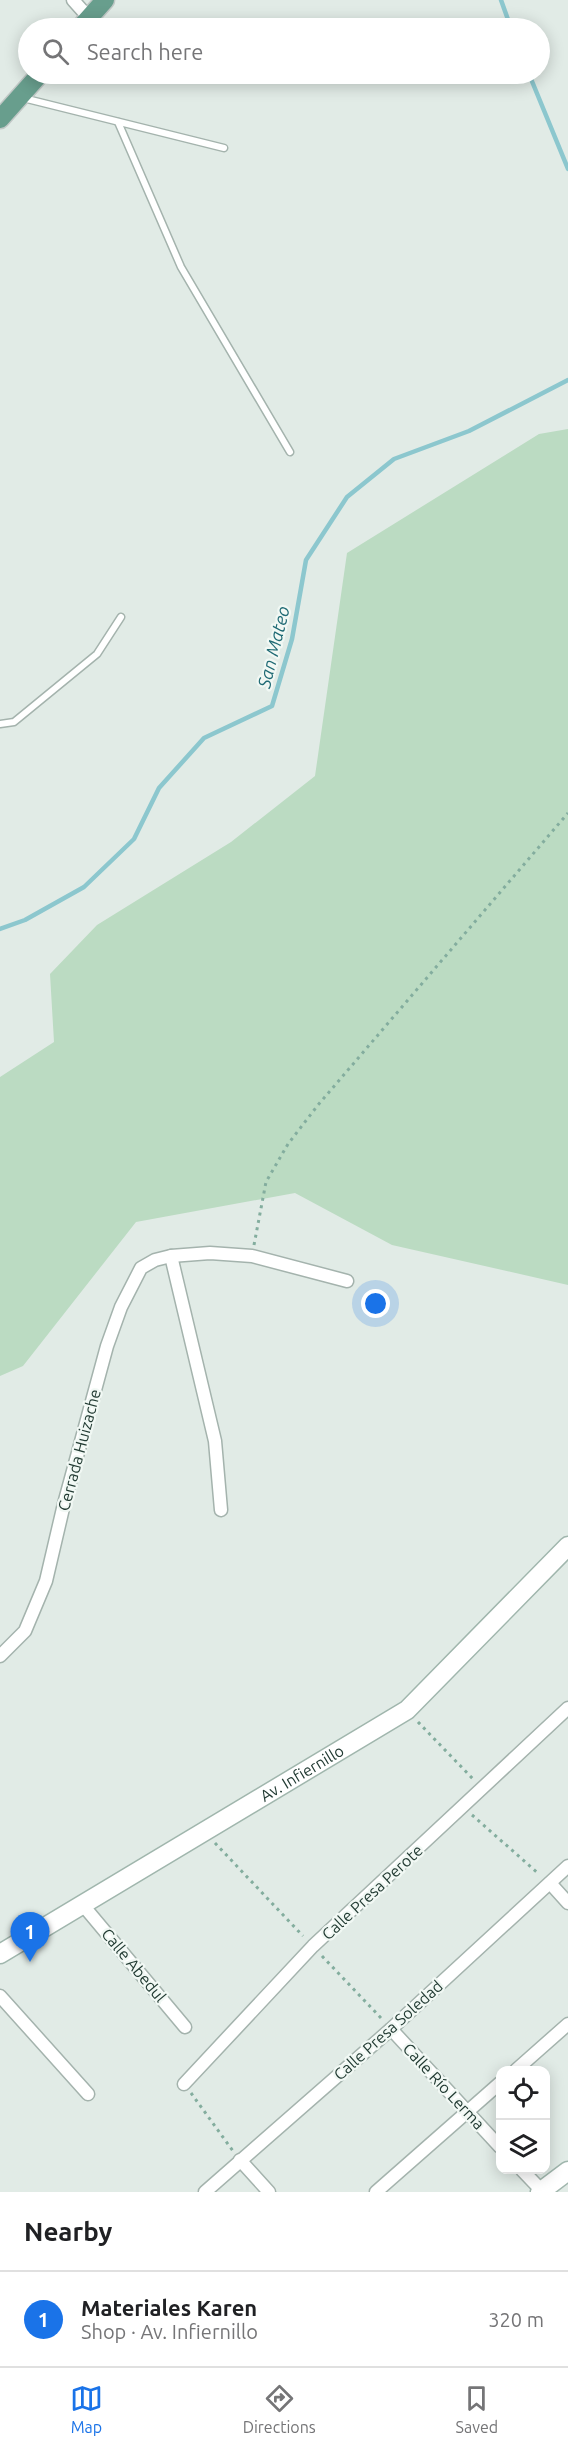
<!DOCTYPE html>
<html lang="en">
<head>
<meta charset="utf-8">
<style>
  body { margin:0; font-family:Ubuntu,sans-serif; background:#f2f2f2; color:#202124 }
  .controls { position:absolute; right:18px; bottom:18px; display:grid; overflow:hidden; border-radius:12px; box-shadow:0 3px 15px #0003 }
  .controls button { width:54px; height:54px; display:grid; place-items:center; padding:0; border:0; border-bottom:2px solid #e0e0e0; background:#fff; color:#202124; font:30px sans-serif }
  .you { position:absolute; left:376px; top:1304px; width:21px; height:21px; margin:-15px; border:4px solid #fff; border-radius:50%; background:#1a73e8; box-shadow:0 0 0 9px #1a73e833 }
  .badge { display:grid; place-items:center; width:39px; height:39px; border-radius:50%; background:#1a73e8; color:#fff; font-size:20px; font-weight:700 }
  .pin { position:absolute; translate:-50% -50px; filter:drop-shadow(0 2px 3px #0008) }
  .pin::after { content:''; position:absolute; top:32px; width:21px; height:18px; background:inherit; clip-path:polygon(0 0,100% 0,50% 100%) }
  .list { margin:0; padding:0; list-style:none }
  h2 { display:flex; justify-content:space-between; align-items:center; height:78px; margin:0; padding:0 24px; font-size:26px }
  h2 small { font-size:20px; font-weight:400; color:#757577 }
  .list li { display:grid; grid-template-columns:39px 1fr auto; gap:18px; align-items:center; box-sizing:border-box; height:96px; padding:0 24px; border-top:2px solid #e0e0e0 }
  .list b { display:block; font-size:22px; white-space:nowrap }
  .list p { margin:0; font-size:20px; white-space:nowrap; color:#757577 }
  .list em { font-size:20px; font-style:normal; color:#757577 }
  .icon { flex:none; width:33px; height:33px; fill:none; stroke:currentColor; stroke-width:2; stroke-linecap:round; stroke-linejoin:round }
  .map { position:relative; flex:none; width:568px; height:2192px; overflow:hidden }
  .search { position:absolute; background:#fff; box-shadow:0 3px 15px #0003; left:18px; right:18px; top:18px; height:66px; display:flex; align-items:center; gap:15px; box-sizing:border-box; padding:0 21px; border-radius:33px; color:#757577; font-size:22px }
  .sheet { height:174px; background:#fff }
  nav { display:flex; justify-content:space-around; align-items:center; box-sizing:border-box; height:84px; border-top:2px solid #e0e0e0; background:#fff; font-size:16px; color:#757577 }
  nav a { display:grid; justify-items:center; gap:3px }
  nav .on { color:#1a73e8 }
  .map>svg:first-child { display:block }
</style>
</head>
<body>
<div class="map">
<svg width="568" height="2192" viewBox="0 0 568 2192">
  <rect width="100%" height="100%" fill="#e1ebe6"/>
  <path fill="#bbdbc2" d="M568 429V1285L392 1245 295 1193 136 1222 23 1366 0 1376V1077L54 1042 50 974 97 925 231 842 315 776 347 553 539 434Z"/>
  <g fill="none" stroke-linecap="round" stroke-linejoin="round">
    <g stroke="#8cc7ce" stroke-width="4.5">
      <path d="M501 0 511 28"/>
      <path d="M529 74 568 169"/>
      <path d="M0 929 25 920 84 887 134 839 159 788 204 738 272 706 292 639 306 560 347 497 394 459 469 431 568 380"/>
    </g>
    <g stroke="#a4b3ad" stroke-width="9">
      <g id="lane">
        <path d="M23 98 224 148"/>
        <path d="M118 122 181 267 290 452"/>
        <path d="M0 724 14 722 97 654 121 617"/>
      </g>
    </g>
    <g stroke="#a4b3ad" stroke-width="15">
      <g id="street">
        <path d="M73 0 89 18"/>
        <path d="M171 1256 215 1441 221 1510"/>
        <path d="M0 1656 25 1631 46 1581 64 1504 107 1346 121 1307 141 1268 155 1260 171 1256 210 1253 252 1256 347 1281"/>
        <path d="M550 1883 568 1903"/>
        <path d="M82 1904 185 2027"/>
        <path d="M0 1996 88 2094"/>
        <path d="M391 2029 500 2147"/>
        <path d="M516 2070 568 2024"/>
        <path d="M184 2084 313 1946 568 1708"/>
        <path d="M240 2160 269 2192"/>
        <path d="M522 2170 542 2191"/>
        <path d="M205 2192 391 2029 568 1866"/>
        <path d="M376 2192 500 2083"/>
      </g>
    </g>
    <g stroke="#a0b6ad" stroke-width="21">
      <g id="secondary">
        <path id="s1" d="M0 1954 407 1710 568 1546"/>
        <path d="M540 2192 568 2171"/>
      </g>
    </g>
    <g stroke="#c1c8c6" stroke-width="21">
      <g id="primary">
        <path d="M80 28 105 0"/>
        <path d="M0 119 40 74"/>
      </g>
    </g>
    <g stroke="#83ad9e" stroke-width="3" stroke-dasharray="3 4.5" stroke-linecap="butt">
      <path d="M254 1245 266 1182 288 1144 318 1105 568 813"/>
      <path d="M418 1722 474 1780"/>
      <path d="M472 1815 539 1874"/>
      <path d="M215 1843 303 1936"/>
      <path d="M322 1956 382 2019"/>
      <path d="M191 2093 233 2151"/>
    </g>
    <use href="#lane" stroke="#fff" stroke-width="6"/>
    <use href="#street" stroke="#fff" stroke-width="12"/>
    <use href="#secondary" stroke="#fff" stroke-width="18"/>
    <use href="#primary" stroke="#689e8d" stroke-width="18"/>
  </g>
  <g text-anchor="middle" dominant-baseline="central" stroke-width="4.5" stroke-linejoin="round" paint-order="stroke">
    <g font-size="16" fill="#223b33" stroke="#f1f8f4">
      <text transform="translate(79 1450) rotate(-75)">Cerrada Huizache</text>
      <text stroke="none"><textPath href="#s1" startOffset="352">Av. Infiernillo</textPath></text>
      <text transform="translate(372 1892) rotate(-43)">Calle Presa Perote</text>
      <text transform="translate(134 1965) rotate(50)">Calle Abedul</text>
      <text transform="translate(388 2030) rotate(-42)">Calle Presa Soledad</text>
      <text transform="translate(444 2086) rotate(47)">Calle Río Lerma</text>
    </g>
    <g font-size="18" font-style="italic" fill="#1f6a74" stroke="#f1f8f4">
      <text transform="translate(273 647) rotate(-76)">San Mateo</text>
    </g>
  </g>
</svg>
<div class="controls">
<button><svg class="icon" aria-label="locate" viewBox="0 0 24 24"><circle cx="12" cy="12" r="6"/><path d="M12 2v4M12 18v4M2 12h4M18 12h4"/></svg></button>
<button><svg class="icon" aria-label="layers" viewBox="0 0 24 24"><path d="M12 4l9 5-9 5-9-5zM3 14l9 5 9-5"/></svg></button>
</div>
<div class="you"></div>
<div class="pin badge" style="left:30px;top:1962px">1</div>
<div class="search"><svg class="icon" aria-label="search" viewBox="0 0 24 24"><circle cx="10" cy="10" r="6"/><path d="M15 15l6 6"/></svg>Search here</div>
</div>
<section class="sheet">
<h2>Nearby<small></small></h2>
<ul class="list">
<li><span class="badge">1</span><div><b>Materiales Karen</b><p>Shop · Av. Infiernillo</p></div><em>320 m</em></li>
</ul>
</section>
<nav>
<a class="on"><svg class="icon" aria-label="map" viewBox="0 0 24 24"><path d="M3 6l6-2 6 2 6-2v14l-6 2-6-2-6 2zM9 4v14M15 6v14"/></svg>Map</a>
<a><svg class="icon" aria-label="directions" viewBox="0 0 24 24"><path d="M12 3l9 9-9 9-9-9zM9 14v-3h6M13 9l2 2-2 2"/></svg>Directions</a>
<a><svg class="icon" aria-label="saved" viewBox="0 0 24 24"><path d="M7 4h10v16l-5-4-5 4z"/></svg>Saved</a>
</nav>
</body>
</html>
